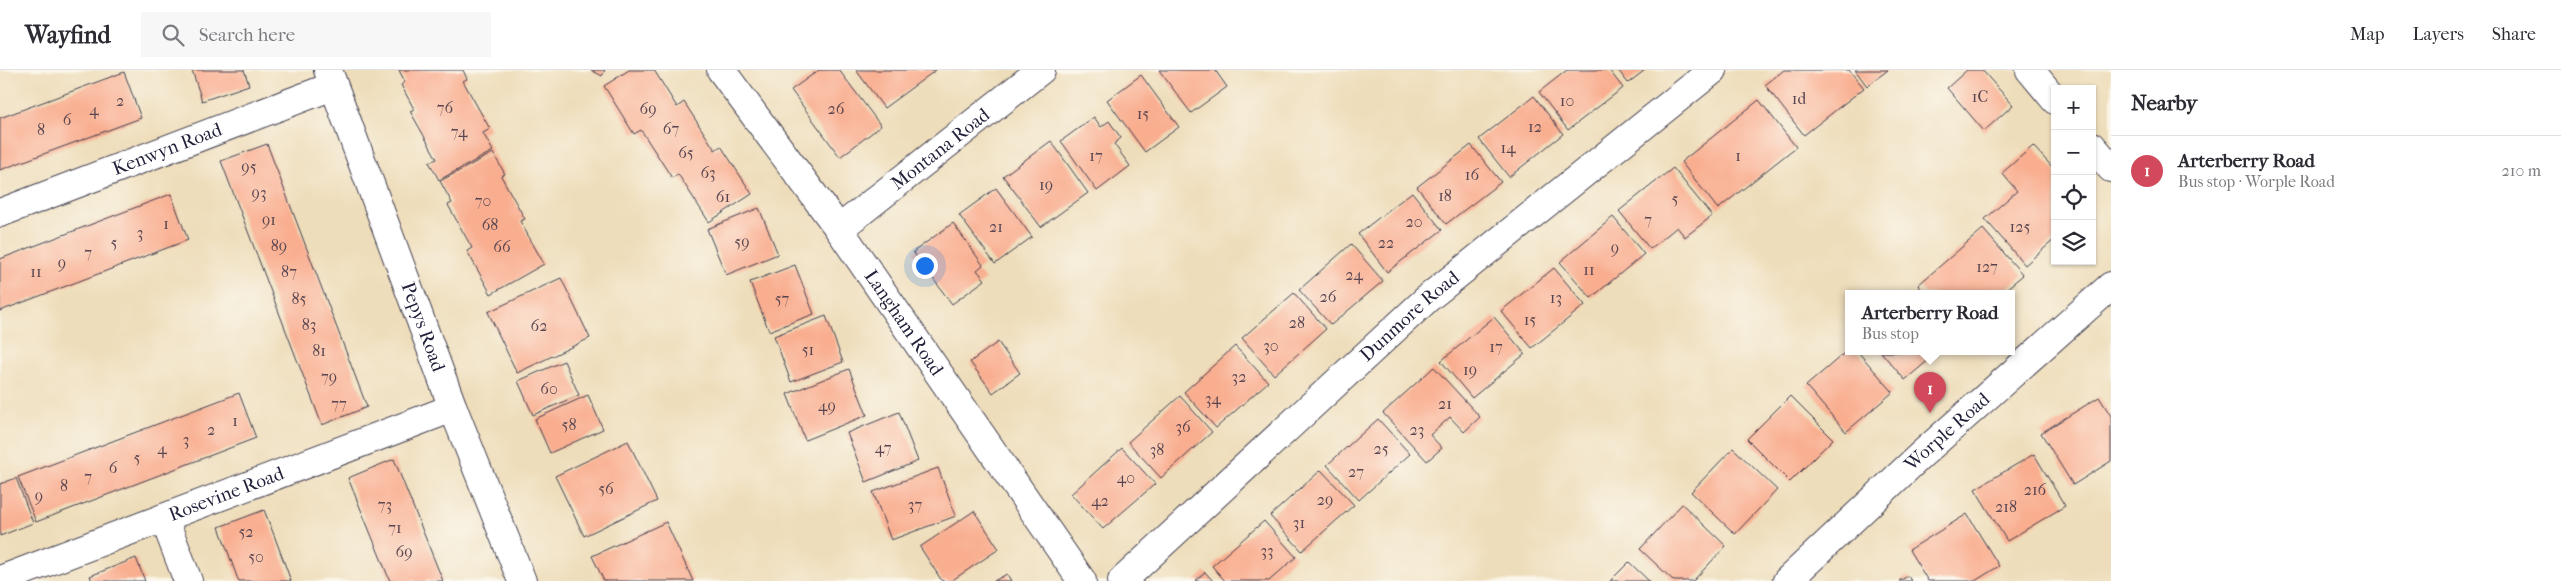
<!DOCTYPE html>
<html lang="en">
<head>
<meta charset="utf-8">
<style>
  body { margin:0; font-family:"IM FELL French Canon",serif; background:#f7f7f7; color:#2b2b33 }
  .controls { position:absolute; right:15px; top:15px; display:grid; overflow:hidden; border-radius:0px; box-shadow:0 1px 4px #0004 }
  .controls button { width:45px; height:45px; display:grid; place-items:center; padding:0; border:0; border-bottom:1px solid #e1e1e2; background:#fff; color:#2b2b33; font:25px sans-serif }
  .you { position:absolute; left:924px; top:195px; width:18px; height:18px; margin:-12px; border:4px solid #fff; border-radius:50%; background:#1a73e8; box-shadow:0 0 0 8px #1a73e833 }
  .badge { display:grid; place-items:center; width:32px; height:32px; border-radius:50%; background:#d1495b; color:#fff; font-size:16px; font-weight:700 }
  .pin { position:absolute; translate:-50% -41px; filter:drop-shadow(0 1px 2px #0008) }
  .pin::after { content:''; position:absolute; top:26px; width:18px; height:15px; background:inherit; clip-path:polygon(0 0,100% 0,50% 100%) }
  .popup { position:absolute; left:1845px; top:220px; width:170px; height:65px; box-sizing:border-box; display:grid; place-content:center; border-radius:0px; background:#fff; filter:drop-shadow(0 1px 4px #0005); font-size:16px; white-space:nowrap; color:#7c7c81 }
  .popup b { font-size:19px; color:#2b2b33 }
  .popup::after { content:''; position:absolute; left:50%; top:100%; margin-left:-10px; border:10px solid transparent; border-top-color:#fff }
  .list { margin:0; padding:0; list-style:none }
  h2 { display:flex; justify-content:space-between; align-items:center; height:65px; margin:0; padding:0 20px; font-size:21px }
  h2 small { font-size:16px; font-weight:400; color:#7c7c81 }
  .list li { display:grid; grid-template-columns:32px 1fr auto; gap:15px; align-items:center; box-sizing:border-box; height:70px; padding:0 20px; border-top:1px solid #e1e1e2 }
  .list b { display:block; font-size:19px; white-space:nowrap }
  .list p { margin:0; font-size:16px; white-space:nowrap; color:#7c7c81 }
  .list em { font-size:16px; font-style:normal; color:#7c7c81 }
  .icon { flex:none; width:28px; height:28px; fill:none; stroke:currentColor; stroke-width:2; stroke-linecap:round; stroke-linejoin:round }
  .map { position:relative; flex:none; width:2111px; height:511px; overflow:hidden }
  header { display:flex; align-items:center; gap:30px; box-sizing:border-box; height:70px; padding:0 25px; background:#fff; border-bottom:1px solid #e1e1e2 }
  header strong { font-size:24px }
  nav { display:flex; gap:28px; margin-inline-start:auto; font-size:18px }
  .search { width:350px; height:45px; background:#f7f7f7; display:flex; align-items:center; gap:12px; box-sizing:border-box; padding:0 18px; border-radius:0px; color:#7c7c81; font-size:19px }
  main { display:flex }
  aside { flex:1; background:#fff }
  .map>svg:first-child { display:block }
</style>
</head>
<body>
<header>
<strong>Wayfind</strong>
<div class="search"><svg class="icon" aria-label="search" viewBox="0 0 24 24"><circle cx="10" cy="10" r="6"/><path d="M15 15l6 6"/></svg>Search here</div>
<nav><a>Map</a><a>Layers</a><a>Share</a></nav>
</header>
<main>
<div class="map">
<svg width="2111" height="511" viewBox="0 0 2111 511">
  <rect width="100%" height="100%" fill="#fbf7ec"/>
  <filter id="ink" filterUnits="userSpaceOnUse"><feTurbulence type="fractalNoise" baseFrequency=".02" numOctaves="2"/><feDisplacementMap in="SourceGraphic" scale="10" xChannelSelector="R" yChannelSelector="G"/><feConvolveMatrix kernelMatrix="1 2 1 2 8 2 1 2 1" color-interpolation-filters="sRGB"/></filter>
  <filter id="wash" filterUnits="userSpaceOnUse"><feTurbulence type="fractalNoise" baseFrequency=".0096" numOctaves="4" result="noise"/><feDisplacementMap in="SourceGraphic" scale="20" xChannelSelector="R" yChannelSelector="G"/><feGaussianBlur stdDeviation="1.12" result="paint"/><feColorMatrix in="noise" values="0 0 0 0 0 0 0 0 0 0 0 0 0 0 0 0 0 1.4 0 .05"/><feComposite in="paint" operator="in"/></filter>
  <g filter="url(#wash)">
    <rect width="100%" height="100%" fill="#eeddba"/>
    <g id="blocks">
      <g fill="#f9ae90">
        <path d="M192 0H244L249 15 202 31Z"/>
        <path d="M399 0H463L467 9 463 11 490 59 483 63 493 81 439 110 429 92 437 89 410 41 414 39 401 15 405 12Z"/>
        <path d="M591 0H605L602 6Z"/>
        <path d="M629 0H654L677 37 684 32 715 80 721 76 752 124 709 152 678 104 672 108 641 60 634 64 604 16Z"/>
        <path d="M819 0H839L881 56 840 87 791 20Z"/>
        <path d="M856 0H936L884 38Z"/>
        <path d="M1159 0H1215L1227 17 1191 43Z"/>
        <path d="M1567 0H1609L1623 18 1568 60 1539 22Z"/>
        <path d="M1618 0H1645L1628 13Z"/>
        <path d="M1784 0H1849L1864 18 1804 65 1765 15Z"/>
        <path d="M1855 0H1888L1867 16Z"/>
        <path d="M1967 0H1982L2013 35 1984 61 1947 18Z"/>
        <path d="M124 2 141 48 0 100V48Z"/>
        <path d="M1141 5 1179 57 1145 82 1107 30Z"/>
        <path d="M1534 26 1563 64 1509 107 1479 69Z"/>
        <path d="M1759 30 1796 77 1718 139 1681 92Z"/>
        <path d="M1094 47 1101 57 1109 51 1121 68 1114 74 1130 96 1097 121 1061 71Z"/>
        <path d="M1051 71 1088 123 1041 157 1003 106Z"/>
        <path d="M267 74 367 337 322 355 221 91Z"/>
        <path d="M1471 75 1501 112 1446 154 1417 117Z"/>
        <path d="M2033 76 2055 100V169L2025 195 1985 149 2017 121 2002 103Z"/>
        <path d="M493 83 505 104 501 106 525 149 520 151 544 194 491 224 467 181 472 178 448 135 452 133 440 111Z"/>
        <path d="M1673 98 1712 146 1685 167 1677 157 1650 179 1619 141Z"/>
        <path d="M996 118 1032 167 995 194 959 145Z"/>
        <path d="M1412 122 1442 160 1387 202 1358 164Z"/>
        <path d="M171 124 188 170 0 241V189Z"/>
        <path d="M759 138 778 184 726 205 707 159Z"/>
        <path d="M1613 147 1644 184 1591 228 1560 192Z"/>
        <path d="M953 153 983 195 977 200 985 210 952 234 913 182Z"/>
        <path d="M1983 159 2023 205 2000 224H1926L1918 215Z"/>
        <path d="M1351 174 1383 211 1331 255 1299 220Z"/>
        <path d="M795 195 814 244 769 261 750 212Z"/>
        <path d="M1554 198 1585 235 1532 278 1501 241Z"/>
        <path d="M561 208 590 268 517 303 488 242Z"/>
        <path d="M1294 223 1326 259 1274 305 1242 268Z"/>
        <path d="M826 246 843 292 791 312 774 266Z"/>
        <path d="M1494 247 1525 284 1472 328 1441 291Z"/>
        <path d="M998 272 1020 303 993 323 970 292Z"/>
        <path d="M1235 276 1268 312 1216 358 1184 322Z"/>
        <path d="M1849 279V282H1858L1893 322 1846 362 1806 316Z"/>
        <path d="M1881 282H1938L1905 310Z"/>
        <path d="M564 291 579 325 533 345 518 311Z"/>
        <path d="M1434 297 1480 347 1464 362 1450 347 1430 365 1442 378 1427 391 1383 343Z"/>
        <path d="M849 299 867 345 805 370 787 324Z"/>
        <path d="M239 323 256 368 36 452 18 407Z"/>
        <path d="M588 325 603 359 550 383 535 349Z"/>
        <path d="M1180 326 1212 362 1161 408 1128 372Z"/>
        <path d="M1790 326 1833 369 1790 412 1747 369Z"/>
        <path d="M2099 327 2111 346V391L2073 415 2041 363Z"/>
        <path d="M899 342 918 391 866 412 847 363Z"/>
        <path d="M1378 349 1410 384 1359 430 1327 395Z"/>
        <path d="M628 371 657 431 584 466 555 406Z"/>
        <path d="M1122 378 1155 414 1103 459 1071 424Z"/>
        <path d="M1733 378 1777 420 1735 464 1691 422Z"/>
        <path d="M2034 384 2065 436 2007 471 1975 419Z"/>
        <path d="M394 389 432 484 443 511H390L348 408Z"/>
        <path d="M938 398 956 446 891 470 873 422Z"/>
        <path d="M1321 400 1354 435 1302 481 1270 446Z"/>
        <path d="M16 408 33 453 0 466V414Z"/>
        <path d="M1682 434 1726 476 1693 511H1674L1640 479Z"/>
        <path d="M264 440 274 465 291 511H239L237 507 219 457Z"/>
        <path d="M974 441 999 479 951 511H942L920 477Z"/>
        <path d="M1967 444 1999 496 1975 511H1928L1909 480Z"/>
        <path d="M1264 451 1296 487 1269 511H1225L1212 496Z"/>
        <path d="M666 452 693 511H604L592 486Z"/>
        <path d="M136 488 145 511H92L90 506Z"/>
        <path d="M1629 492 1649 511H1610Z"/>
        <path d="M1205 502 1213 511H1195Z"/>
        <path d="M1007 504 1011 511H994Z"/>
        <path d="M1908 506 1911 511H1899Z"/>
      </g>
    </g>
  </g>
  <g filter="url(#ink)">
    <use href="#blocks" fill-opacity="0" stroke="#413e4e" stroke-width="1"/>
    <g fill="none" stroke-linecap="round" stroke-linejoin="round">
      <g stroke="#413e4e" stroke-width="30">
        <g id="minor">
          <path id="s1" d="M328 0 453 338 522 511"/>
          <path id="s2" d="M721 0 839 159 1082 511"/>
          <path d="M2030 0 2055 30"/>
          <path d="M2092 76 2111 98"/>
          <path id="s3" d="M0 143 333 16"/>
          <path id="s4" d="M839 159 1041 0"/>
          <path d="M164 448 188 511"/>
          <path id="s5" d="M0 510 453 338"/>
          <path id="s6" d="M1122 511 1428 228 1713 0"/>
        </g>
      </g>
      <g stroke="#413e4e" stroke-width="30">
        <g id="major">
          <path id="s7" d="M1787 511 1921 385 2111 216"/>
        </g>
      </g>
      <use href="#minor" stroke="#fff" stroke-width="28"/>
      <use href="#major" stroke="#fff" stroke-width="28"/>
    </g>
  </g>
  <g text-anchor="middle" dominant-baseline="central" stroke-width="5" stroke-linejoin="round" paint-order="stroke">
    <g font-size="16" fill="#584550">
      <text x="1980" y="26">1C</text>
      <text x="1799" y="28">1d</text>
      <text x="120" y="30">2</text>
      <text x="1567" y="30">10</text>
      <text x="445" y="37">76</text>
      <text x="648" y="38">69</text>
      <text x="836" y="38">26</text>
      <text x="94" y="39">4</text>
      <text x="1143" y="43">15</text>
      <text x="67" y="49">6</text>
      <text x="1535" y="56">12</text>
      <text x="671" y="58">67</text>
      <text x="41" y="59">8</text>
      <text x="459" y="61">74</text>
      <text x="1508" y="77">14</text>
      <text x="686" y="82">65</text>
      <text x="1096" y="85">17</text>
      <text x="1738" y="85">1</text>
      <text x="249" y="96">95</text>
      <text x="708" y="102">63</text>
      <text x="1472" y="104">16</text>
      <text x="1046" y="114">19</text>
      <text x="259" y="122">93</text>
      <text x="1445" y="125">18</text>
      <text x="723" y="126">61</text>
      <text x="1675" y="128">5</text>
      <text x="483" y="130">70</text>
      <text x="269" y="149">91</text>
      <text x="1648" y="149">7</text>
      <text x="1414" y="151">20</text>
      <text x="166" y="153">1</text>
      <text x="490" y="154">68</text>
      <text x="996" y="156">21</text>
      <text x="2020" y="156">125</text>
      <text x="140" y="162">3</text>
      <text x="742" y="171">59</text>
      <text x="114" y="172">5</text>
      <text x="1386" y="172">22</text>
      <text x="279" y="175">89</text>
      <text x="502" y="176">66</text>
      <text x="1615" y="177">9</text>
      <text x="88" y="182">7</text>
      <text x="62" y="192">9</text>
      <text x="1987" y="196">127</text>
      <text x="1589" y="199">11</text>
      <text x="36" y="201">11</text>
      <text x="289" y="201">87</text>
      <text x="1354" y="204">24</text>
      <text x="1328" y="226">26</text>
      <text x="1556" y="227">13</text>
      <text x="299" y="228">85</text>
      <text x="782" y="228">57</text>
      <text x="1530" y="249">15</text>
      <text x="1297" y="252">28</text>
      <text x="309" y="254">83</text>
      <text x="539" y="255">62</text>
      <text x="1271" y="275">30</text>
      <text x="1496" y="276">17</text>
      <text x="808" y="279">51</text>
      <text x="319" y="280">81</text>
      <text x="1470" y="299">19</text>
      <text x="329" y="306">79</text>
      <text x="1239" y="306">32</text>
      <text x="549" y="318">60</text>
      <text x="1213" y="328">34</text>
      <text x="339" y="333">77</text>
      <text x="1445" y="333">21</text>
      <text x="827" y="335">49</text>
      <text x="235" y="350">1</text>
      <text x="569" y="354">58</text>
      <text x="1183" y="356">36</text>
      <text x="211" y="359">2</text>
      <text x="1417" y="359">23</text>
      <text x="186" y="369">3</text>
      <text x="883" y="377">47</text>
      <text x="162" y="378">4</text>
      <text x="1381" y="378">25</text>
      <text x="1157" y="379">38</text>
      <text x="137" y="387">5</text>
      <text x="113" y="397">6</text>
      <text x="1356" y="401">27</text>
      <text x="88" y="406">7</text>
      <text x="1126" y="407">40</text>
      <text x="64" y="415">8</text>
      <text x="606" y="418">56</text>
      <text x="2035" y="419">216</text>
      <text x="39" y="425">9</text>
      <text x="1325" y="429">29</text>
      <text x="1100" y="430">42</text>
      <text x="385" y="434">73</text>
      <text x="915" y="434">37</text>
      <text x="2006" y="436">218</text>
      <text x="1299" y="452">31</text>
      <text x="395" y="457">71</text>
      <text x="246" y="461">52</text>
      <text x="1267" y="480">33</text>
      <text x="404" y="481">69</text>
      <text x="256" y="486">50</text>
    </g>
    <g font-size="19" fill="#22223b" stroke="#fbf7ec">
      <text stroke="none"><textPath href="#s3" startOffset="179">Kenwyn Road</textPath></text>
      <text stroke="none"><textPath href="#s4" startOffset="129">Montana Road</textPath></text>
      <text stroke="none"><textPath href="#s6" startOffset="391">Dunmore Road</textPath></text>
      <text stroke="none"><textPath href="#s2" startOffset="312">Langham Road</textPath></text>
      <text stroke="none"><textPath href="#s1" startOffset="274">Pepys Road</textPath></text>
      <text stroke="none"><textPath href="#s7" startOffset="219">Worple Road</textPath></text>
      <text stroke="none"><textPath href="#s5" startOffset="242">Rosevine Road</textPath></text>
    </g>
  </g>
</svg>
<div class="controls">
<button>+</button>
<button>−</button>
<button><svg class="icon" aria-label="locate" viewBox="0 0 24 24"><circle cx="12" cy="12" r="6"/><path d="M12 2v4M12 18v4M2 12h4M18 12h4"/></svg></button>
<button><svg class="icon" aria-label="layers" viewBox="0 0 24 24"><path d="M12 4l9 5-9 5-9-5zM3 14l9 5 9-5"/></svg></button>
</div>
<div class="you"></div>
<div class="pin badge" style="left:1930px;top:343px">1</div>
<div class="popup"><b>Arterberry Road</b>Bus stop</div>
</div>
<aside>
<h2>Nearby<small></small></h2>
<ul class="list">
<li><span class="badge">1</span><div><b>Arterberry Road</b><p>Bus stop · Worple Road</p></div><em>210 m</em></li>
</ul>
</aside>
</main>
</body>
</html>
